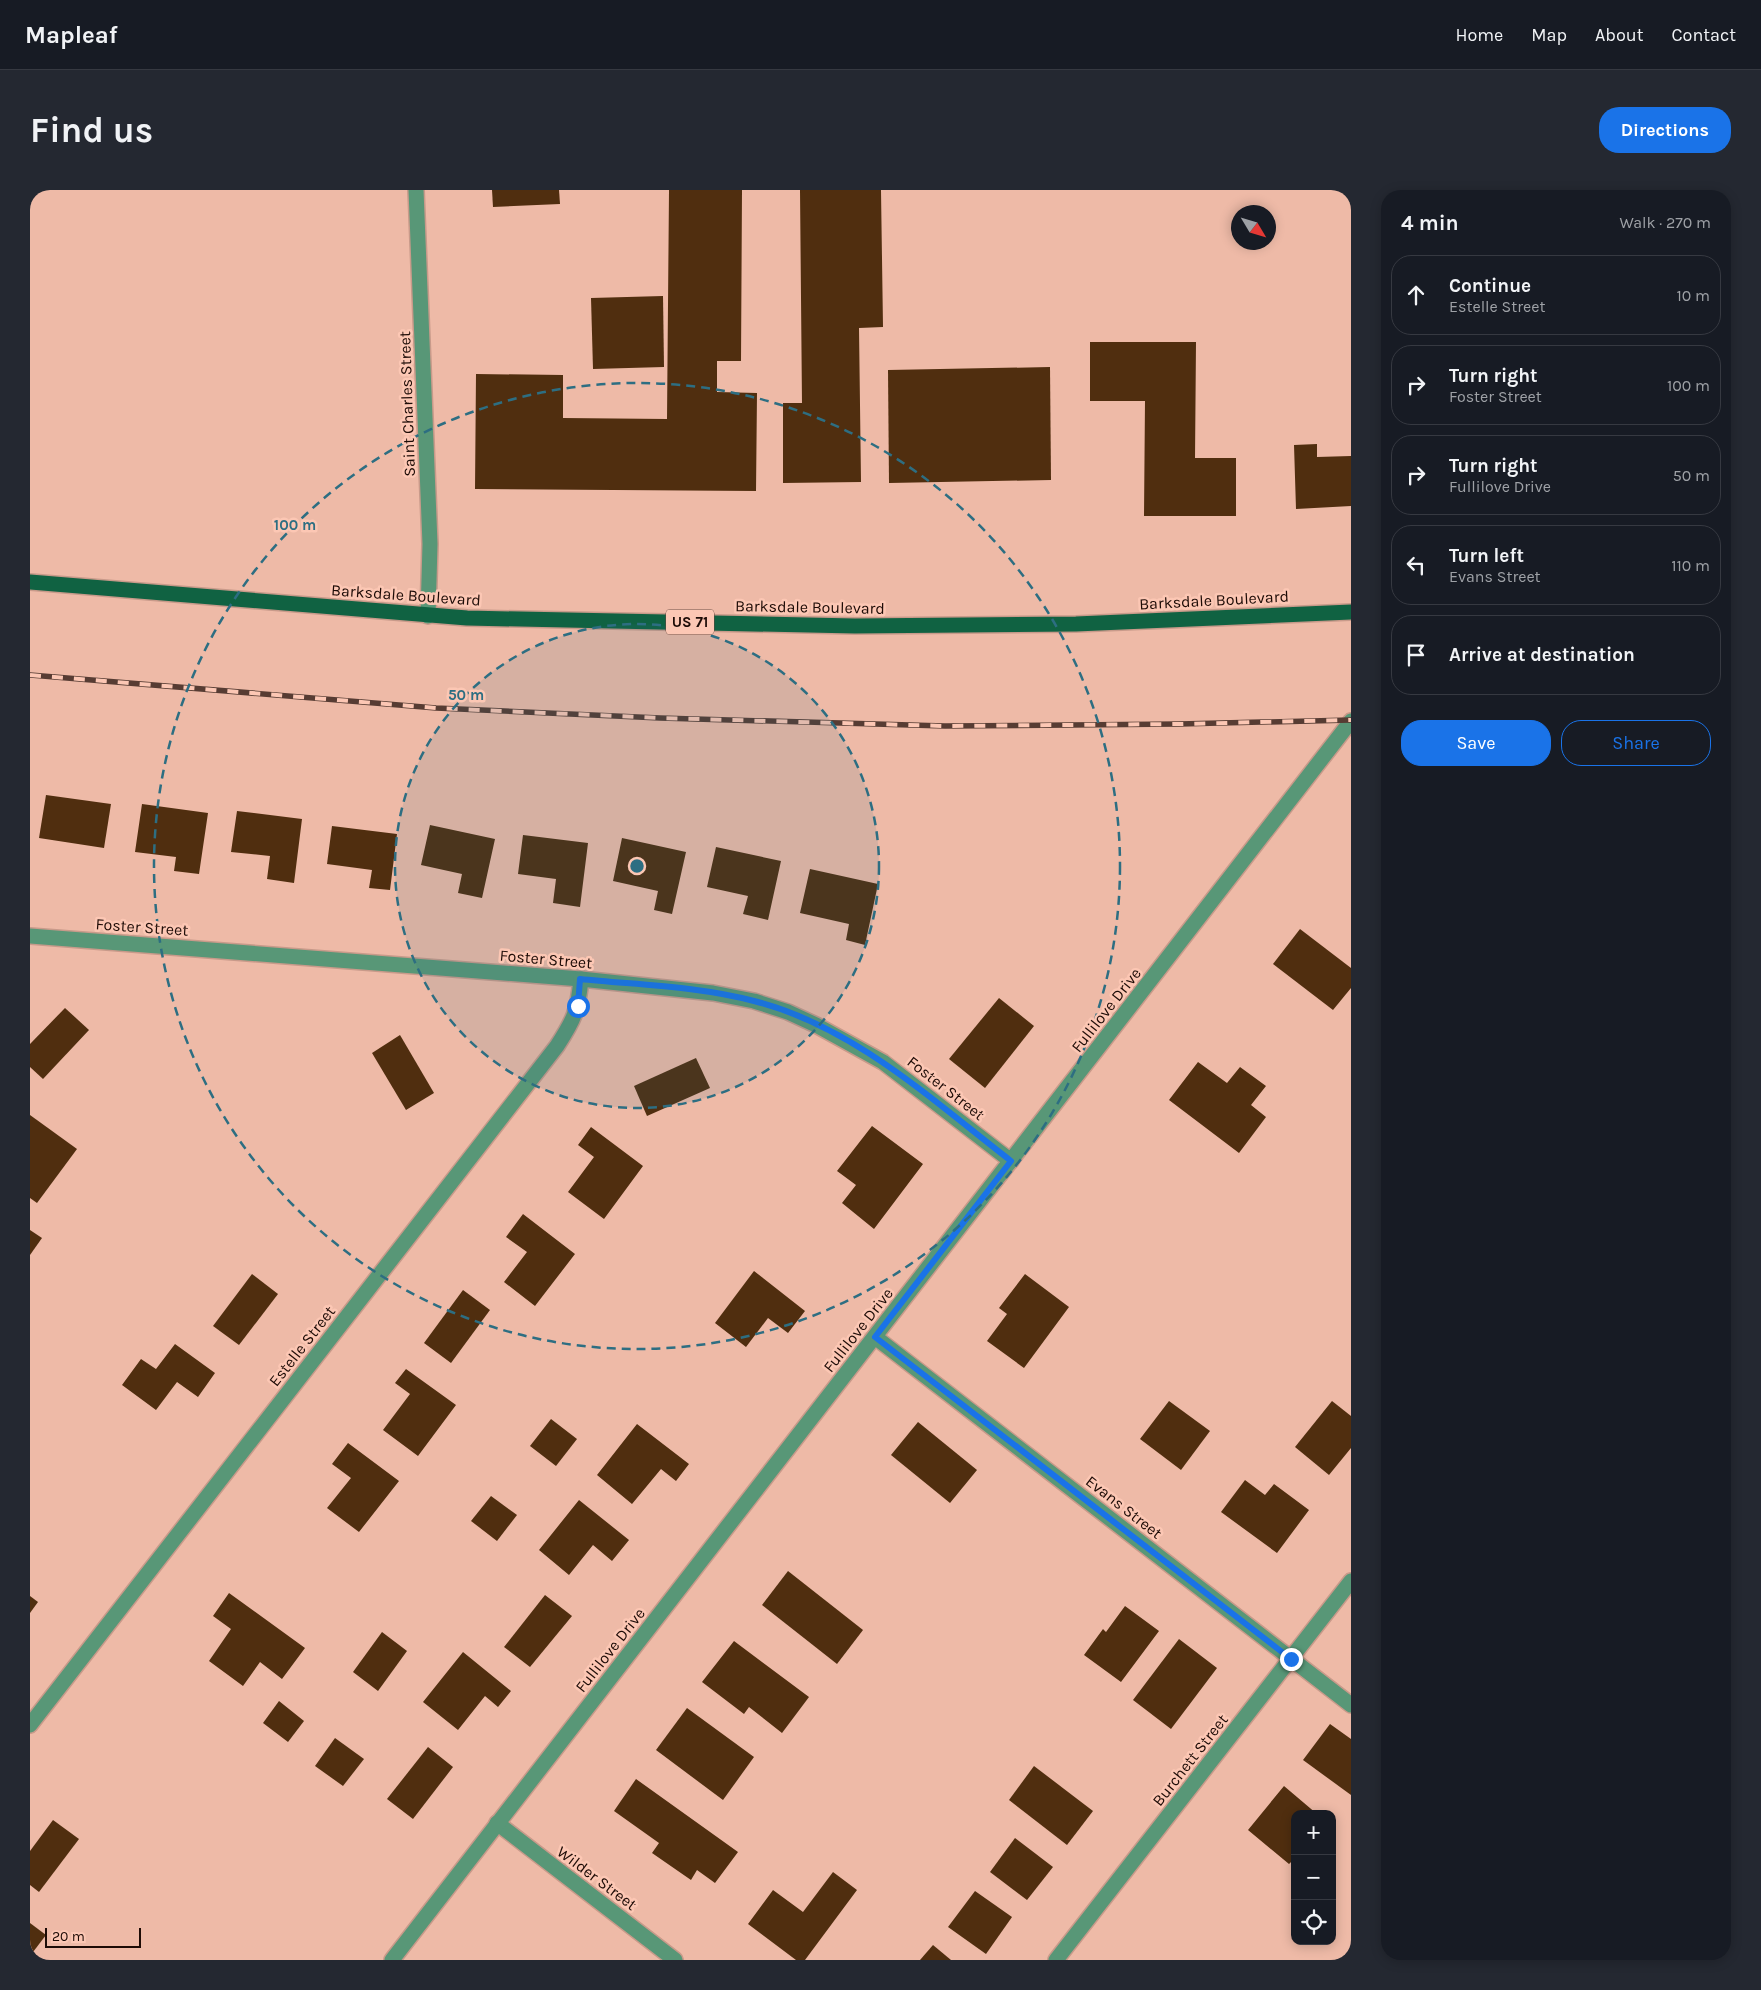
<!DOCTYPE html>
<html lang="en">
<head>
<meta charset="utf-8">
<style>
  body { margin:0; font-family:Karla,sans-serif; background:#242831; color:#f1f3f6 }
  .controls { position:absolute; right:15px; bottom:15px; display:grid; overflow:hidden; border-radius:10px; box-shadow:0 2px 12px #0003 }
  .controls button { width:45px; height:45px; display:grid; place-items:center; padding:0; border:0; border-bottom:1px solid #363941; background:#171b24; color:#f1f3f6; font:25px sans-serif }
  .compass { position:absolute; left:1201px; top:15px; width:45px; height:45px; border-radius:50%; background:#171b24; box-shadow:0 2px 12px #0003; rotate:128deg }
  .scale { position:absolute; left:15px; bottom:12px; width:96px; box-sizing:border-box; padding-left:5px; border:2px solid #1d0b06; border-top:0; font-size:14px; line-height:18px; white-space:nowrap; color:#1d0b06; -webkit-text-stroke:4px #fcc7b4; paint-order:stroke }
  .stop { position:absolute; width:15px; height:15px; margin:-11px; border:4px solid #1a73e8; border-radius:50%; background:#fff }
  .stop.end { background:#1a73e8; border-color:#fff; box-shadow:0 1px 5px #0008 }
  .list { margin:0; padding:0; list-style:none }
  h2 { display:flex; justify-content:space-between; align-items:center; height:65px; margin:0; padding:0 20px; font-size:21px }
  h2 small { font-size:16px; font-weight:400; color:#9ea1a6 }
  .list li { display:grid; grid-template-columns:32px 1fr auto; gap:15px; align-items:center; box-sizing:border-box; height:80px; margin:0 10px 10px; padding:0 10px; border:1px solid #363941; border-radius:20px }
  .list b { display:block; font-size:19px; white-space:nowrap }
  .list p { margin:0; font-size:16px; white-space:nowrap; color:#9ea1a6 }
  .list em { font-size:16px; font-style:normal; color:#9ea1a6 }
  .actions { display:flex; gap:10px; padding:15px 20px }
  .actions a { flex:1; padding:11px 0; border:1px solid #1a73e8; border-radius:20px; text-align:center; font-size:18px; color:#1a73e8 }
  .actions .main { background:#1a73e8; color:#fff }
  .icon { flex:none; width:28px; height:28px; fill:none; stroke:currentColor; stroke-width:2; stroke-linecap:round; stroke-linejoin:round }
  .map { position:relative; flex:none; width:1321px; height:1770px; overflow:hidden; border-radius:20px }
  header { display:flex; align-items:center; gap:30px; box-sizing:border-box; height:70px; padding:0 25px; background:#171b24; border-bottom:1px solid #363941 }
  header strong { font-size:24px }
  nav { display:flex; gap:28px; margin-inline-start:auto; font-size:18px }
  .intro { display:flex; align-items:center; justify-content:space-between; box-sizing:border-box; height:120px; padding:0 30px }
  h1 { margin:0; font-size:35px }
  .button { padding:12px 22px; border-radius:20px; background:#1a73e8; color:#fff; font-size:18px; font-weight:700 }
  main { display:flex; gap:30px; padding:0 30px }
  aside { flex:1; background:#171b24; border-radius:20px; box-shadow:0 2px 12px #0003 }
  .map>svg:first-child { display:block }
</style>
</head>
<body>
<header>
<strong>Mapleaf</strong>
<nav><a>Home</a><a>Map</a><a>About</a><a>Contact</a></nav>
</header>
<div class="intro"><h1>Find us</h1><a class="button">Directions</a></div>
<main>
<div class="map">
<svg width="1321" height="1770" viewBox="0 0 1321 1770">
  <rect width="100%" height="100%" fill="#eebaa7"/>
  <g fill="#502e0f">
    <path d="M462 0H529L530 14 463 17Z"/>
    <path d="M639 0H712L711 171H687V202L727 203 726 301 445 299 446 184 533 185V228L637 229Z"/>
    <path d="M770 0H851L853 137 829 138 831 292 753 293V213H772Z"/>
    <path d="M633 106 634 177 563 179 561 108Z"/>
    <path d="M1060 152H1166L1165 268H1206V326H1114L1115 211H1060Z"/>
    <path d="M1020 177 1021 290 859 293 858 180Z"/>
    <path d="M1287 254V267L1321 266V316L1266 319 1264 255Z"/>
    <path d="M16 605 81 614 74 658 9 648Z"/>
    <path d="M112 614 178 623 169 684 144 681 146 667 105 662Z"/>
    <path d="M207 621 272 629 264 693 237 689 240 666 201 662Z"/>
    <path d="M400 635 465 649 452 708 428 703 432 684 391 675Z"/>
    <path d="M302 636 367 644 360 700 339 698 342 680 297 674Z"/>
    <path d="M493 645 558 653 550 717 523 713 526 689 488 684Z"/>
    <path d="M592 648 656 662 642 724 624 720 628 701 583 691Z"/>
    <path d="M686 657 751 671 738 730 713 724 718 706 677 697Z"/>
    <path d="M780 679 848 694 835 755 816 750 819 734 770 723Z"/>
    <path d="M1270 739 1321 778V798L1303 820 1243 774Z"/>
    <path d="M969 808 1004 836 955 898 919 869Z"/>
    <path d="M35 818 59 840 13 889 0 877V854Z"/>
    <path d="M370 845 404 903 376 920 342 863Z"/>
    <path d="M666 868 680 898 617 926 604 896Z"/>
    <path d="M1168 872 1197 893 1210 877 1236 896 1221 915 1236 927 1209 963 1139 910Z"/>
    <path d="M0 925 47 959 7 1013 0 1008Z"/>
    <path d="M842 936 893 974 844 1039 812 1013 826 995 807 981Z"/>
    <path d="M561 937 613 976 574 1029 538 1002 564 967 548 955Z"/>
    <path d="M493 1024 545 1064 505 1116 474 1092 497 1062 476 1047Z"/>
    <path d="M0 1040 12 1048 0 1065Z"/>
    <path d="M724 1081 775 1121 758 1143 738 1128 716 1157 685 1133Z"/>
    <path d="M222 1084 248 1104 209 1155 183 1136Z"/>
    <path d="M995 1084 1039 1117 994 1178 957 1151 977 1124 969 1118Z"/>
    <path d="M433 1100 460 1120 421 1173 394 1153Z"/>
    <path d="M145 1154 185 1183 168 1207 147 1192 126 1220 92 1195 111 1169 126 1179Z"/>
    <path d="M376 1179 426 1215 388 1266 353 1240 380 1204 365 1193Z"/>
    <path d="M1139 1211 1180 1241 1151 1280 1110 1249Z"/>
    <path d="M1302 1211 1321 1226V1258L1299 1285 1265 1257Z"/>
    <path d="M521 1229 547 1249 526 1276 500 1256Z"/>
    <path d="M888 1232 947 1280 920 1313 861 1265Z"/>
    <path d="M607 1234 659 1274 646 1291 631 1279 602 1314 567 1285Z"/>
    <path d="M318 1253 369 1291 329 1342 297 1318 321 1288 302 1274Z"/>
    <path d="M1215 1290 1235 1305 1244 1294 1279 1320 1247 1363 1191 1322Z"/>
    <path d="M461 1306 487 1325 467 1351 441 1331Z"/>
    <path d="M549 1310 599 1350 582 1371 563 1355 539 1385 509 1360Z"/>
    <path d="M758 1381 833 1440 807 1474 732 1415Z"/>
    <path d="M199 1403 275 1458 252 1489 230 1472 213 1496 179 1471 201 1439 183 1426Z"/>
    <path d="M515 1405 542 1426 500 1477 474 1457Z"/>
    <path d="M0 1406 8 1412 0 1423Z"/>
    <path d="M1095 1416 1129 1441 1091 1492 1054 1465 1073 1439 1076 1442Z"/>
    <path d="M352 1442 377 1461 348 1501 323 1482Z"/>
    <path d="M1149 1449 1187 1478 1141 1539 1103 1510Z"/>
    <path d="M704 1451 779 1507 752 1543 719 1517 714 1524 672 1492Z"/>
    <path d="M433 1462 481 1501 468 1517 455 1506 428 1540 393 1512Z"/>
    <path d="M249 1511 274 1531 258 1552 233 1533Z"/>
    <path d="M657 1518 724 1567 693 1610 626 1560Z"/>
    <path d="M1300 1534 1321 1549V1605L1273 1570Z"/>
    <path d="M305 1548 334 1569 313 1596 285 1576Z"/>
    <path d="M398 1557 423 1577 383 1629 357 1609Z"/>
    <path d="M1004 1576 1063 1621 1037 1655 979 1610Z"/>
    <path d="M606 1589 708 1662 685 1693 667 1680 661 1690 622 1663 629 1653 584 1621Z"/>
    <path d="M1254 1596 1287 1624H1265V1668L1259 1674 1218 1640Z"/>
    <path d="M23 1630 49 1649 9 1702 0 1695V1661Z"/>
    <path d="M985 1648 1023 1677 997 1710 960 1682Z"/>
    <path d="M803 1682 827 1700 775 1770H766L718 1734 743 1700 773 1722Z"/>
    <path d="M945 1701 982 1727 956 1764 918 1737Z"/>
    <path d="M0 1733 16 1745 0 1766Z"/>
    <path d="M903 1755 921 1770H890Z"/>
  </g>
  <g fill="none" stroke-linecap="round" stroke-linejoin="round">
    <g stroke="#c89a8a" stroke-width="18">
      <g id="street">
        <path d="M386 0 400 354 398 426"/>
        <path d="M0 746 551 789 683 803 724 811 758 822 786 835 853 872 981 971"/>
        <path d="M845 1147 1321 1515"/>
        <path d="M0 1535 527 856C544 830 548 821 551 789"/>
        <path d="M467 1633 645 1770"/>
        <path d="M362 1770 1321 531"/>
        <path d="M1026 1770 1321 1391"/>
      </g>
    </g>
    <g stroke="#c89a8a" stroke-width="18">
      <path id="primary" d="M0 392 437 428 825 436 1046 434 1321 422"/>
    </g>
    <use href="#street" stroke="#589777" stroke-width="15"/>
    <use href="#primary" stroke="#106242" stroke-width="15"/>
    <g stroke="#573c33" stroke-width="5.5">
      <path id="rail" d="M0 485 406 518 630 528 915 536 1149 534 1321 530"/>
    </g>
    <use href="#rail" stroke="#fcc7b4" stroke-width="4" stroke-dasharray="11" stroke-linecap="butt"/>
  </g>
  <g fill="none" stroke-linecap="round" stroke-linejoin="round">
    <path stroke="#1a73e8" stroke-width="6" d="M548 816 550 789C608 795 668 796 724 811 823 836 902 910 981 971L845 1147 1261 1469"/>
  </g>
  <circle cx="607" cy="676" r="242" fill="#2d6e82" fill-opacity=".12"/>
  <g fill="none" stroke="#2d6e82" stroke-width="2.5" stroke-dasharray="9 6">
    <circle cx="607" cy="676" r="242"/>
    <circle cx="607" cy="676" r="483"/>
  </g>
  <g text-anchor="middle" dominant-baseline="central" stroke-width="5" stroke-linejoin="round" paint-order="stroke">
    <rect fill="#fcc7b4" stroke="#60433a" stroke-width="1" x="636" y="419.5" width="48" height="25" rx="4"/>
    <g font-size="15" font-weight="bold" fill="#1d0b06">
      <text x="660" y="432">US 71</text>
    </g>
    <g font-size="16" fill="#1d0b06" stroke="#fcc7b4">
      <text transform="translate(377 214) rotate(-92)">Saint Charles Street</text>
      <text transform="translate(376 405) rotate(4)">Barksdale Boulevard</text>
      <text transform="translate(1184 410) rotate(-3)">Barksdale Boulevard</text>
      <text transform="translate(780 417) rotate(1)">Barksdale Boulevard</text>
      <text transform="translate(112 737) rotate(4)">Foster Street</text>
      <text transform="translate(516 769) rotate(5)">Foster Street</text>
      <text transform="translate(1076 820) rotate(-52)">Fullilove Drive</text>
      <text transform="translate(916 898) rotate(38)">Foster Street</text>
      <text transform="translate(828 1140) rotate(-52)">Fullilove Drive</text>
      <text transform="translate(272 1156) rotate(-52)">Estelle Street</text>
      <text transform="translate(1094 1317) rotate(38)">Evans Street</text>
      <text transform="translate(580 1460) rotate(-52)">Fullilove Drive</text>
      <text transform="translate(1160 1570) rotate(-52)">Burchett Street</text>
      <text transform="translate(567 1688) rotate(37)">Wilder Street</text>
    </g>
  </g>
  <circle cx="607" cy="676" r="8" fill="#2d6e82" stroke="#fcc7b4" stroke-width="2.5"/>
  <g font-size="15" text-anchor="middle" font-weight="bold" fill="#2d6e82" stroke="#fcc7b4" stroke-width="5" stroke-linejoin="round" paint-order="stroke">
    <text x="265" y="340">100 m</text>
    <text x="436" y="510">50 m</text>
  </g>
</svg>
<div class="controls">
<button>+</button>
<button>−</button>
<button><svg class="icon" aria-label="locate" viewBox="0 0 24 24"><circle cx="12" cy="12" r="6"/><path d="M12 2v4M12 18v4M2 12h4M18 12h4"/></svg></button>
</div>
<svg class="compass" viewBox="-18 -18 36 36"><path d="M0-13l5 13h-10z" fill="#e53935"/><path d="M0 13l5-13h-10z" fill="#9ea1a6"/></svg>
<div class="scale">20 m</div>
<div class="stop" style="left:548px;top:816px"></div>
<div class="stop end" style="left:1261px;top:1469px"></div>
</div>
<aside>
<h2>4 min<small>Walk · 270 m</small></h2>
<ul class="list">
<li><svg class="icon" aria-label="ahead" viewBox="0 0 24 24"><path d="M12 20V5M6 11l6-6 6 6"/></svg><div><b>Continue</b><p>Estelle Street</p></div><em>10 m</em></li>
<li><svg class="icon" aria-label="right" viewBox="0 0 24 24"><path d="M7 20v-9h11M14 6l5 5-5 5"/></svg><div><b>Turn right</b><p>Foster Street</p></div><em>100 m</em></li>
<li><svg class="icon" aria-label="right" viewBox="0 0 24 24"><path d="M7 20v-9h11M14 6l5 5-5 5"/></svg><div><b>Turn right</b><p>Fullilove Drive</p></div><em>50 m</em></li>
<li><svg class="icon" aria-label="left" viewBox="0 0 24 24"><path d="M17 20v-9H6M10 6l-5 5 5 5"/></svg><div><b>Turn left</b><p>Evans Street</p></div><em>110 m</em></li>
<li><svg class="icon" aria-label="arrive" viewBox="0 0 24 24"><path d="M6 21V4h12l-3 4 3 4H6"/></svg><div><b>Arrive at destination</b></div></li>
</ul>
<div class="actions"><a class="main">Save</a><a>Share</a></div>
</aside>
</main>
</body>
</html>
